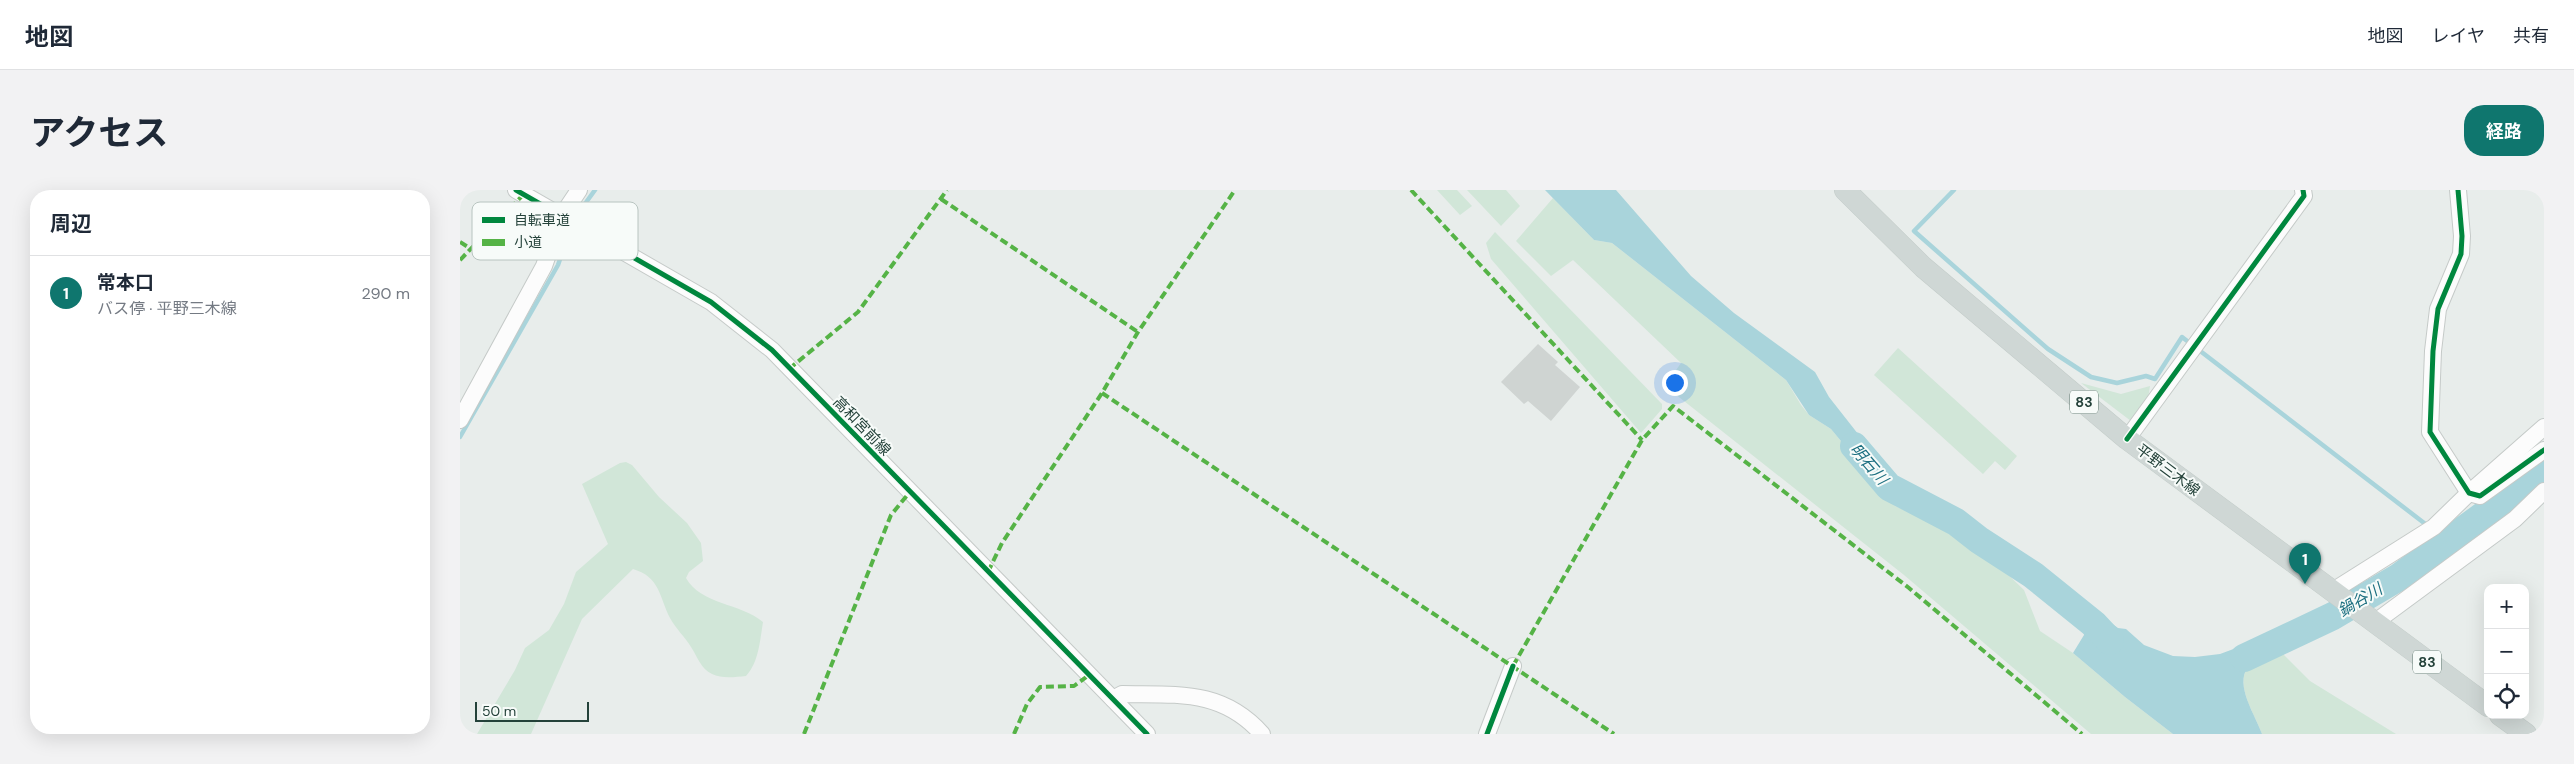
<!DOCTYPE html>
<html lang="ja">
<head>
<meta charset="utf-8">
<style>
  body { margin:0; font-family:"DM Sans","Noto Sans JP",sans-serif; background:#f2f2f3; color:#1f2937 }
  .controls { position:absolute; right:15px; bottom:15px; display:grid; overflow:hidden; border-radius:10px; box-shadow:0 5px 20px #0002 }
  .controls button { width:45px; height:45px; display:grid; place-items:center; padding:0; border:0; border-bottom:1px solid #e0e1e3; background:#fff; color:#1f2937; font:25px sans-serif }
  .scale { position:absolute; left:15px; bottom:12px; width:114px; box-sizing:border-box; padding-left:5px; border:2px solid #24423a; border-top:0; font-size:14px; line-height:18px; white-space:nowrap; color:#24423a; -webkit-text-stroke:4px #f7fbf9; paint-order:stroke }
  .you { position:absolute; left:1214px; top:192px; width:18px; height:18px; margin:-12px; border:4px solid #fff; border-radius:50%; background:#1a73e8; box-shadow:0 0 0 8px #1a73e833 }
  .badge { display:grid; place-items:center; width:32px; height:32px; border-radius:50%; background:#0f766e; color:#fff; font-size:16px; font-weight:700 }
  .pin { position:absolute; translate:-50% -41px; filter:drop-shadow(0 1px 2px #0008) }
  .pin::after { content:''; position:absolute; top:26px; width:18px; height:15px; background:inherit; clip-path:polygon(0 0,100% 0,50% 100%) }
  .list { margin:0; padding:0; list-style:none }
  h2 { display:flex; justify-content:space-between; align-items:center; height:65px; margin:0; padding:0 20px; font-size:21px }
  h2 small { font-size:16px; font-weight:400; color:#747a83 }
  .list li { display:grid; grid-template-columns:32px 1fr auto; gap:15px; align-items:center; box-sizing:border-box; height:75px; padding:0 20px; border-top:1px solid #e0e1e3 }
  .list b { display:block; font-size:19px; white-space:nowrap }
  .list p { margin:0; font-size:16px; white-space:nowrap; color:#747a83 }
  .list em { font-size:16px; font-style:normal; color:#747a83 }
  .icon { flex:none; width:28px; height:28px; fill:none; stroke:currentColor; stroke-width:2; stroke-linecap:round; stroke-linejoin:round }
  .map { position:relative; flex:none; width:2084px; height:544px; overflow:hidden; border-radius:20px }
  header { display:flex; align-items:center; gap:30px; box-sizing:border-box; height:70px; padding:0 25px; background:#fff; border-bottom:1px solid #e0e1e3 }
  header strong { font-size:24px }
  nav { display:flex; gap:28px; margin-inline-start:auto; font-size:18px }
  .intro { display:flex; align-items:center; justify-content:space-between; box-sizing:border-box; height:120px; padding:0 30px }
  h1 { margin:0; font-size:35px }
  .button { padding:12px 22px; border-radius:20px; background:#0f766e; color:#fff; font-size:18px; font-weight:700 }
  main { display:flex; gap:30px; padding:0 30px }
  aside { flex:1; background:#fff; border-radius:20px; box-shadow:0 5px 20px #0002 }
  .map>svg:first-child { display:block }
</style>
</head>
<body>
<header>
<strong>地図</strong>
<nav><a>地図</a><a>レイヤ</a><a>共有</a></nav>
</header>
<div class="intro"><h1>アクセス</h1><a class="button">経路</a></div>
<main>
<aside>
<h2>周辺<small></small></h2>
<ul class="list">
<li><span class="badge">1</span><div><b>常本口</b><p>バス停 · 平野三木線</p></div><em>290 m</em></li>
</ul>
</aside>
<div class="map">
<svg width="2084" height="544" viewBox="0 0 2084 544">
  <rect width="100%" height="100%" fill="#e8edeb"/>
  <g fill="#d1e6d8">
    <path d="M977 0H997L1012 16 1000 25Z"/>
    <path d="M1007 0H1046L1060 16 1041 36Z"/>
    <path d="M1093 8 1134 50 1152 53 1326 190 1341 215 1349 225 1371 239 1395 268 1415 286 1435 316 1468 331 1535 372 1564 400 1580 441 1613 463 1665 507 1713 544H1631L1444 385 1205 196 1221 173 1113 70 1091 86 1056 51Z"/>
    <path d="M1035 42 1202 214V219L1181 243 1031 69 1026 53Z"/>
    <path d="M1438 158 1557 266 1545 280 1535 271 1523 284 1414 185Z"/>
    <path d="M1621 193 1661 204 1690 196 1688 208 1671 231Z"/>
    <path d="M166 272 172 275 199 307 227 333 241 353 243 371 229 382 226 388C241 415 281 413 303 432 300 450 299 472 286 486 275 487 262 489 252 484 241 479 237 466 231 457 225 447 216 439 210 428 199 406 200 387 173 379L122 429 71 544H17L55 480 65 458 89 440 104 414 116 382 148 354 122 294 160 273Z"/>
    <path d="M1820 461 1850 491 1936 544H1802C1796 526 1774 495 1788 477 1794 470 1811 465 1820 461Z"/>
  </g>
  <g fill="#a9d4db">
    <path d="M1085 0H1156L1231 86 1274 123 1355 182 1369 207 1424 277 1415 286 1395 268 1371 239 1349 225 1326 190 1152 53 1134 50Z"/>
    <path d="M1630 418 1658 438 1666 439 1684 455 1713 466 1735 467 1760 464 1814 444 1820 461C1811 465 1794 470 1788 477 1774 495 1796 526 1802 544H1713L1665 507 1613 463 1624 445 1621 430 1625 420Z"/>
  </g>
  <g fill="none" stroke-linecap="round" stroke-linejoin="round">
    <g stroke="#a9d4db" stroke-width="4.5">
      <path d="M1494 0 1454 41 1588 159 1631 187 1657 193 1686 186 1695 189 1722 147 1968 336"/>
      <path d="M114 29 135 0"/>
      <path d="M0 247 98 75 111 37"/>
      <path d="M1974 341 1987 351"/>
    </g>
    <g stroke="#a9d4db" stroke-width="28">
      <path d="M1394 256 1429 297 1496 332 1519 350 1573 385 1635 435 1650 451"/>
      <path d="M1784 468 1873 426 1939 387 2084 281"/>
    </g>
  </g>
  <path fill="#cfd4d2" d="M1078 154 1098 172 1095 175 1120 197 1091 231 1068 211 1064 214 1041 192Z"/>
  <g fill="none" stroke-linecap="round" stroke-linejoin="round">
    <g stroke="#c5cac8" stroke-width="18">
      <g id="minor">
        <path d="M56 0 251 112 312 160 687 544"/>
        <path d="M1998 0 2002 46 2001 64 1978 119 1973 161 1970 242 2009 303 2020 306 2084 260"/>
        <path d="M0 230 84 76 101 27 119 0"/>
        <path d="M1667 249 1844 6 1843 0"/>
        <path d="M1871 402 1974 337 2009 303 2084 237"/>
        <path d="M1914 433 2055 329 2084 301"/>
        <path d="M653 509 662 504C717 505 762 499 802 544"/>
        <path d="M1027 544 1053 476"/>
      </g>
    </g>
    <g stroke="#c3ccc9" stroke-width="22">
      <g id="major">
        <path d="M1385 0 1463 77 1667 249 2028 516"/>
        <path d="M2040 525 2066 544"/>
      </g>
    </g>
    <use href="#minor" stroke="#fcfcfc" stroke-width="16"/>
    <use href="#major" stroke="#cfd7d5" stroke-width="21"/>
    <g stroke="#55b346" stroke-width="4" stroke-dasharray="8 4" stroke-linecap="butt">
      <path d="M951 0 1182 250"/>
      <path d="M481 9 678 142"/>
      <path d="M0 52 11 59"/>
      <path d="M0 70 64 4"/>
      <path d="M329 179 398 122 487 0"/>
      <path d="M642 203 1154 544"/>
      <path d="M528 382 542 353 642 203 678 142 775 0"/>
      <path d="M1053 476 1182 250 1213 216 1449 398 1622 544"/>
      <path d="M344 544 431 325 449 303"/>
      <path d="M554 544 567 514 580 497 614 496 629 485"/>
    </g>
    <g stroke="#f7fbf9" stroke-width="8">
      <g id="cycleway">
        <path d="M56 0 251 112 312 160 687 544"/>
        <path d="M1998 0 2002 46 2001 64 1978 119 1973 161 1970 242 2009 303 2020 306 2084 260"/>
        <path d="M1667 249 1844 6 1843 0"/>
        <path d="M1027 544 1053 476"/>
      </g>
    </g>
    <use href="#cycleway" stroke="#00873e" stroke-width="5"/>
  </g>
  <g text-anchor="middle" dominant-baseline="central" stroke-width="4" stroke-linejoin="round" paint-order="stroke">
    <g fill="#f7fbf9" stroke="#637a73" stroke-width="1">
      <rect x="1610" y="200.5" width="28" height="23" rx="4"/>
      <rect x="1953" y="460.5" width="28" height="23" rx="4"/>
    </g>
    <g font-size="14" font-weight="bold" fill="#24423a">
      <text x="1624" y="212">83</text>
      <text x="1967" y="472">83</text>
    </g>
    <g font-size="15" fill="#24423a" stroke="#f7fbf9">
      <text transform="translate(402 236) rotate(46)">高和宮前線</text>
      <text transform="translate(1708 280) rotate(37)">平野三木線</text>
    </g>
    <g font-size="16" font-style="italic" fill="#1c6f80" stroke="#f7fbf9">
      <text transform="translate(1409 274) rotate(49)">明石川</text>
      <text transform="translate(1900 410) rotate(-31)">鍋谷川</text>
    </g>
  </g>
  <rect x="12" y="12" width="166" height="58" rx="8" fill="#f7fbf9" stroke="#b8c4c0" stroke-width="1"/>
  <rect x="22" y="27" width="23" height="6" fill="#00873e"/>
  <rect x="22" y="49" width="23" height="7" fill="#55b346"/>
  <g font-size="14" fill="#24423a">
    <text x="54" y="35">自転車道</text>
    <text x="54" y="57">小道</text>
  </g>
</svg>
<div class="controls">
<button>+</button>
<button>−</button>
<button><svg class="icon" aria-label="locate" viewBox="0 0 24 24"><circle cx="12" cy="12" r="6"/><path d="M12 2v4M12 18v4M2 12h4M18 12h4"/></svg></button>
</div>
<div class="scale">50 m</div>
<div class="you"></div>
<div class="pin badge" style="left:1845px;top:394px">1</div>
</div>
</main>
</body>
</html>
